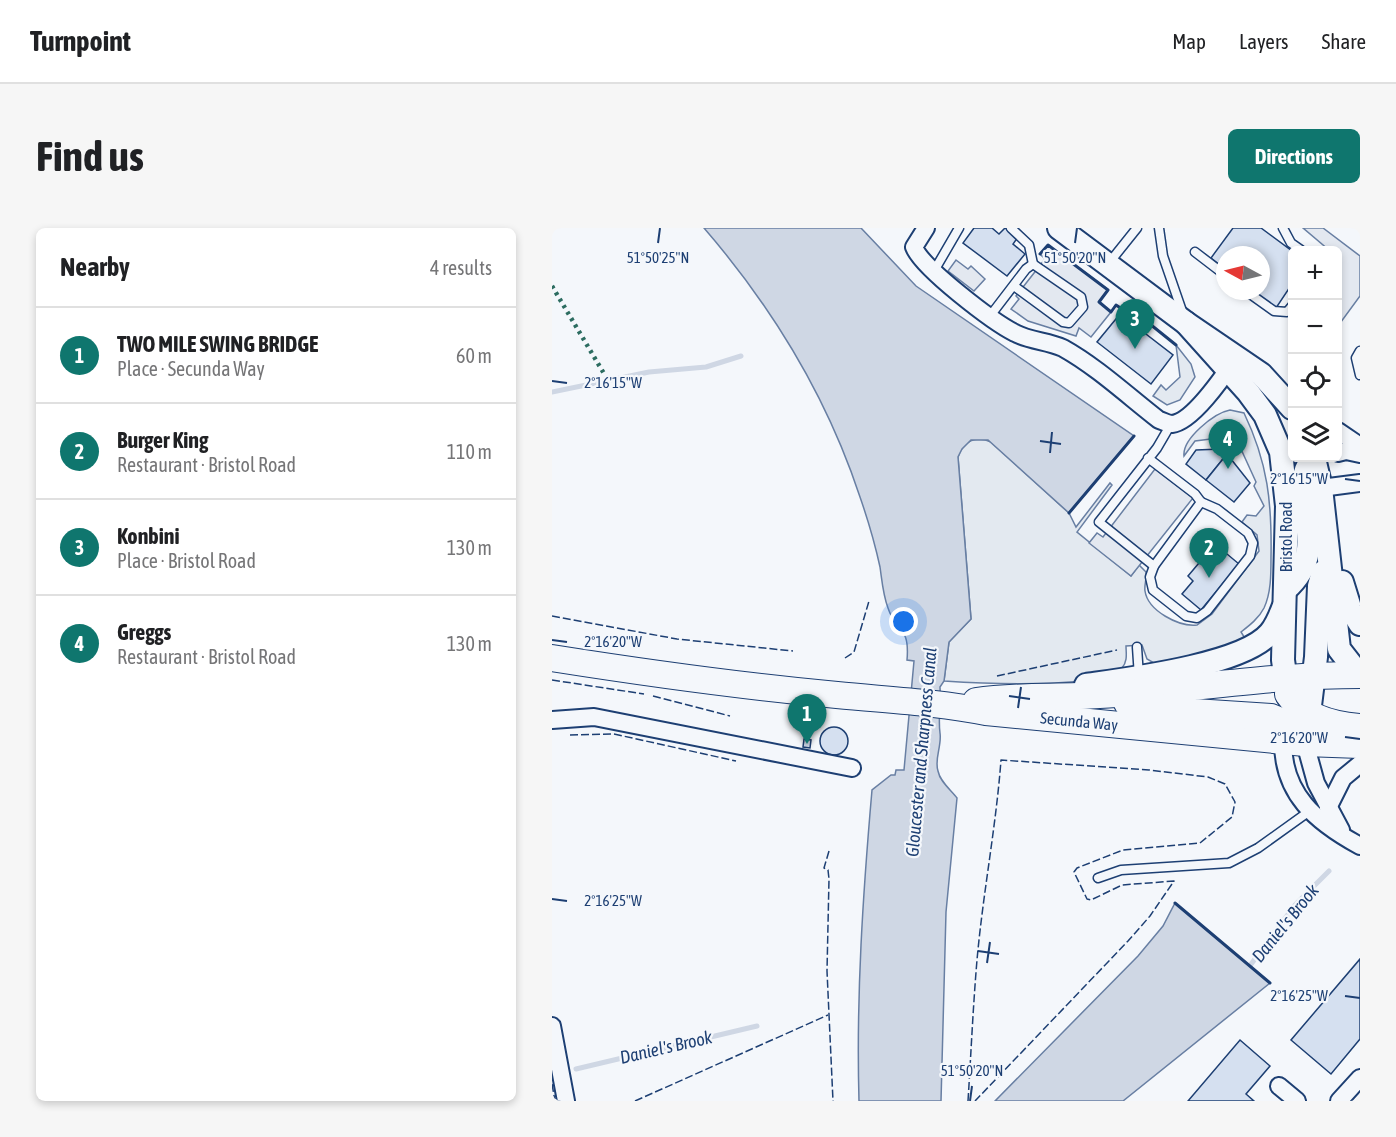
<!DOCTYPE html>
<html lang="en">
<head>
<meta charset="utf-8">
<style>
  body { margin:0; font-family:"Asap Condensed",sans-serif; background:#f6f6f6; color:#202124 }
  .controls { position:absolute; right:18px; top:18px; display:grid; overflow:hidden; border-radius:9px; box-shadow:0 3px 9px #0003 }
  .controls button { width:54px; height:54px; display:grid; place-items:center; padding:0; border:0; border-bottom:2px solid #e0e0e0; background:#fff; color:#202124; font:30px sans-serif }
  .compass { position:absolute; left:664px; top:18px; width:54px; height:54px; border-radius:50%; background:#fff; box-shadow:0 3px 9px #0003; rotate:277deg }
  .you { position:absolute; left:352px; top:394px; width:21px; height:21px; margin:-15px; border:4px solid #fff; border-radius:50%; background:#1a73e8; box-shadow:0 0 0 9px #1a73e833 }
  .badge { display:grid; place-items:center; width:39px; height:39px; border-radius:50%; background:#0f766e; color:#fff; font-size:20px; font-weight:700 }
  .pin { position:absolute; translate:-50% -50px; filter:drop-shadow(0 2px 3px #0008) }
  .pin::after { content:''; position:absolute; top:32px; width:21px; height:18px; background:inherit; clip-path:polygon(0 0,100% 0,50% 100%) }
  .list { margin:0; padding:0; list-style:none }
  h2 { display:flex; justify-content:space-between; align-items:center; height:78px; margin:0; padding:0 24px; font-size:26px }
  h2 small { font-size:20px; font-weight:400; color:#757577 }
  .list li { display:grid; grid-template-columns:39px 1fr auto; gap:18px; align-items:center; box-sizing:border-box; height:96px; padding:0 24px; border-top:2px solid #e0e0e0 }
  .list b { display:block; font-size:22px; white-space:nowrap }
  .list p { margin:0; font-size:20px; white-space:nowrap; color:#757577 }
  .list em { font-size:20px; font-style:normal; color:#757577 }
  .icon { flex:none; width:33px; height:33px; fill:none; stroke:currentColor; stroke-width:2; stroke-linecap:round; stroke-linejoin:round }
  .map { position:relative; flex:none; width:808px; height:873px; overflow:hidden; border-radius:9px }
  header { display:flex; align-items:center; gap:36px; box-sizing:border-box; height:84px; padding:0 30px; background:#fff; border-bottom:2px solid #e0e0e0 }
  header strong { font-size:28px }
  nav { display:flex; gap:33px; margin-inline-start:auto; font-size:21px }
  .intro { display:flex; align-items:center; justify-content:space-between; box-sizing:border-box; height:144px; padding:0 36px }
  h1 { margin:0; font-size:42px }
  .button { padding:15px 27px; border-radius:9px; background:#0f766e; color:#fff; font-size:21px; font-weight:700 }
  main { display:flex; gap:36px; padding:0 36px }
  aside { flex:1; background:#fff; border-radius:9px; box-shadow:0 3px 9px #0003 }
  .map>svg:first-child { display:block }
</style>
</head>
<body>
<header>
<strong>Turnpoint</strong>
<nav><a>Map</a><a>Layers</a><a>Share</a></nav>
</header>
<div class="intro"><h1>Find us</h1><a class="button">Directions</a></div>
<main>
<aside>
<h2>Nearby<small>4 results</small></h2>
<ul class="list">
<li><span class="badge">1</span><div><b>TWO MILE SWING BRIDGE</b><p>Place · Secunda Way</p></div><em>60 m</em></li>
<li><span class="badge">2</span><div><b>Burger King</b><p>Restaurant · Bristol Road</p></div><em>110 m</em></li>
<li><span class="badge">3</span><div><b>Konbini</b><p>Place · Bristol Road</p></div><em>130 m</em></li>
<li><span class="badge">4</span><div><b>Greggs</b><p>Restaurant · Bristol Road</p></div><em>130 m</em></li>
</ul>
</aside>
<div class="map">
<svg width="808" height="873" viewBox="0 0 808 873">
  <rect width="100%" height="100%" fill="#f4f7fb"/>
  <g fill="#e3e9f0" stroke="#687fa3" stroke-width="1.5">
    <path d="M624 117 639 136 643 149 628 172 615 177 601 168 609 157 614 162 628 149Z"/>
    <path d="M678 182 692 185C716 235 720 275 719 330 719 347 719 365 712 380 707 390 698 397 689 404L694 412 684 417 607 438 595 431 590 417 574 418C574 425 576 433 570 440 551 462 423 455 392 453L397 414 419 391 406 229C411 213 424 207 439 214L517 285 524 299 558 255 560 257 525 304 579 348 587 337 594 344C595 351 592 357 593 363 596 383 627 399 645 397L660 386 707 323 705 307 690 294 695 287 704 288 712 278 702 258 704 254 688 219 675 209 643 213 632 228C630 211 662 185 678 182Z"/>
  </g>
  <g fill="#e3e8f0" stroke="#687fa3" stroke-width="1.5">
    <path d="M751 0H771L808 28V68L786 98V22H777Z"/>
    <path d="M496 17 556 62 547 74 559 84 539 109 527 100 524 108 476 93 459 81 467 71 464 68 493 31 488 26Z"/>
    <path d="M404 32 416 41 419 38 433 51 422 63 396 43Z"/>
    <path d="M603 241 641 270 579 348 537 315 545 305 551 309Z"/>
  </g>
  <g fill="#cfd7e4" stroke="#687fa3" stroke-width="1.5">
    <path d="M152 0H309L364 58 582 208 517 285 436 212H419L410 221 406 229 419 391 397 414 392 453 388 459C389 475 386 492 388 505 390 518 382 531 386 543 388 554 399 562 405 570L394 684 389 873H307C304 769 311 665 320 562L339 547H343L344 542H352L362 433 355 432C358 397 344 405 336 380 331 367 330 353 328 339 323 316 316 292 308 269 275 169 221 80 152 0Z"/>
    <path d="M623 675 718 755 571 873H443L586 728 611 698Z"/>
  </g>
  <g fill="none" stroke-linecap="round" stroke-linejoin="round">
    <g stroke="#cfd7e4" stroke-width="5">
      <path d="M0 164 97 144 154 139 189 128"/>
      <path d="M694 743 743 677 777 643"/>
      <path d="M24 841 205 798"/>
    </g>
  </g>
  <g fill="#d5e0f0" stroke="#1d3f73" stroke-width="1.5">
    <path d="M422 0H440L447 6 453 0 466 9 461 16 473 26 455 48 411 15Z"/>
    <path d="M681 0H709L740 23V56L722 83 694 63H709V27H673V41L659 30Z"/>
    <path d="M568 86 621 127 599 156 545 114Z"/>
    <path d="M669 221 675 226 654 252 634 236 644 222Z"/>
    <path d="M675 226 698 255 682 274 654 252Z"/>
    <path d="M663 316 687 336 649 382 630 366 641 353 636 348Z"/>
    <circle cx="282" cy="513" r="14"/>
    <path d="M252 511 259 512 258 520 251 519Z"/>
    <path d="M808 731V811L779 846 739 812Z"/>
    <path d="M688 812 718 838 694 866 702 873H636Z"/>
  </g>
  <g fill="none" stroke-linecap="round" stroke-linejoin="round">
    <g stroke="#1d3f73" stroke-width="11">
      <g id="lane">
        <path d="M459 0 477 17 481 36"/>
        <path d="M607 0 611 28 631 86"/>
        <path d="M731 0 739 15 749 22"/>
        <path d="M643 24 673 47"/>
        <path d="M557 35 585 0"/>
        <path d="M382 43 407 0"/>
        <path d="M694 63 722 83 735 84 740 78"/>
        <path d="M438 88 474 41 481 36 529 69 531 79 517 95 511 94 462 58"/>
        <path d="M808 123 804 130 808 147"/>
        <path d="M596 230 643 266 649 274 602 338 547 294 605 220 619 196"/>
        <path d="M602 338 598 349 601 362 634 388 645 390 655 383 698 328 701 315 696 305 665 281 649 274"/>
        <path d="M585 419 587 449"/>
        <path d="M546 650 569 642 677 635 706 620 759 582"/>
      </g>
    </g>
    <g stroke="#1d3f73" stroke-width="20">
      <g id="street">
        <path d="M374 0 362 19C370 40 441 94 463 105 478 113 496 113 511 120 545 139 576 168 607 192 611 193 616 196 620 196 640 194 671 149 682 133"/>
        <path d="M786 203 808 218"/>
        <path d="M786 225 794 223 808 226"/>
        <path d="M769 260 808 255"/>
        <path d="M0 492 42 489 300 540"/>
        <path d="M731 512C730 566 764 594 808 618"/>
        <path d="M753 515 764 555 789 602"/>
        <path d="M776 580 791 550 808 536"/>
        <path d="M0 798 14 873"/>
        <path d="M727 858 745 873"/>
        <path d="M787 873 808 850"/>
      </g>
    </g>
    <g stroke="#1d3f73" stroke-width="26">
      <g id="secondary">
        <path d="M507 0 634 95 709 146 740 180"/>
        <path d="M634 95 696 164 713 187 729 224 735 278 731 432 736 468"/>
        <path d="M762 230 769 260 787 421 808 448"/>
        <path d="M790 354 798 380 808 396"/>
        <path d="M733 362C785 317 730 267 761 230"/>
        <path d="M534 457C576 451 691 437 718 405 724 398 728 388 731 380"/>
        <path d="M755 502 764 429 767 358 771 344"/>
      </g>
    </g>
    <g stroke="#1d3f73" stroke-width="28">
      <g id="primary">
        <path id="s1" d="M0 430C95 445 190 458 285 467 335 472 385 474 434 484L753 515 808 517"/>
        <path d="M736 466C752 490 781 497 808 499"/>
        <path d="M424 473C465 467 506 470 547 467 635 462 720 447 808 447"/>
        <path d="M575 475 642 484 719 489 748 501 753 515"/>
      </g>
    </g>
    <use href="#lane" stroke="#f4f7fb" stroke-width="8"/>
    <use href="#street" stroke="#f4f7fb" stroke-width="16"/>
    <use href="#secondary" stroke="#f4f7fb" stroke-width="22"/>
    <use href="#primary" stroke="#f4f7fb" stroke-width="26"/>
    <path stroke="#2c6c60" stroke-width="4.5" stroke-dasharray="3 4.5" stroke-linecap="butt" d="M0 58 54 149"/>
    <g stroke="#1d3f73" stroke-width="1.5" stroke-dasharray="8 3" stroke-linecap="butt">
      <path d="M496 17 556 62 547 74 559 84 564 77 570 81 573 76 624 117"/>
      <path d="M0 388 125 411 241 423"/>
      <path d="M293 430 302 424 317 373"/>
      <path d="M445 448 565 422"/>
      <path d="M0 452 92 466"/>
      <path d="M101 468 178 488"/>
      <path d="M18 507 62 506 184 533"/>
      <path d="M277 623 272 640 276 642 277 651 275 743 281 873"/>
      <path d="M0 856 3 873"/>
      <path d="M83 873 276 787"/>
      <path d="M416 873C419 826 421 779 425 732 431 665 444 599 449 532L597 542 656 549 673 556 683 574 680 589 648 615 571 622 525 640 522 644 535 671 539 672 570 657 622 653 598 688 576 713 423 873"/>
    </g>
    <g stroke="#1d3f73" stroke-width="3">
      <path d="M488 26 496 17 556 62 547 74 559 84 564 77 570 81 573 76 624 117"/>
      <path d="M517 285 582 208"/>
      <path d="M623 675 718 755"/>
    </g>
  </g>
  <path fill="none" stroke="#1d3f73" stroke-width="2" d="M106 15 108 0M523 15 525 0M0 153 15 155M488 213 509 216M498 225 500 204M793 251 808 253M0 412 15 414M457 468 478 471M466 480 469 459M793 509 808 511M0 671 15 673M426 723 447 726M435 735 438 714M793 768 808 770M418 873 420 858"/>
  <g text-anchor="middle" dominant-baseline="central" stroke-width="4.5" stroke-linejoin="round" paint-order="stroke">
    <g font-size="16" fill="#1d3f73" stroke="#f4f7fb">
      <text transform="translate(734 309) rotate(-90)">Bristol Road</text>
      <text stroke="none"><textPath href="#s1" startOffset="531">Secunda Way</textPath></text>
    </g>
    <g font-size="18" font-style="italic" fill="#1d3f73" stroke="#f4f7fb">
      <text transform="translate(369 524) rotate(-85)">Gloucester and Sharpness Canal</text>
      <text transform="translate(733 695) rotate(-51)">Daniel's Brook</text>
      <text transform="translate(114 819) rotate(-13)">Daniel's Brook</text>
    </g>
  </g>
  <g font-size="15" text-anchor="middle" fill="#1d3f73" stroke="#f4f7fb" stroke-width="4.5" stroke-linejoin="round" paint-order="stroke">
    <text x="106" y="35">51°50'25"N</text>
    <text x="523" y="35">51°50'20"N</text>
    <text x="61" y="160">2°16'15"W</text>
    <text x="747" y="256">2°16'15"W</text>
    <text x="61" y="419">2°16'20"W</text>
    <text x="747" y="515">2°16'20"W</text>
    <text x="61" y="678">2°16'25"W</text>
    <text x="747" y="773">2°16'25"W</text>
    <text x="420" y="848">51°50'20"N</text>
  </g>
</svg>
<div class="controls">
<button>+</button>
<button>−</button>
<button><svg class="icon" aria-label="locate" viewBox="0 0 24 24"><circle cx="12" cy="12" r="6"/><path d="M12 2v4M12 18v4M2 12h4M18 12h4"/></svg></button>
<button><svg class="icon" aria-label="layers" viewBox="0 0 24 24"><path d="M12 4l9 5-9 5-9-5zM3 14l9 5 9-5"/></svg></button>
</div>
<svg class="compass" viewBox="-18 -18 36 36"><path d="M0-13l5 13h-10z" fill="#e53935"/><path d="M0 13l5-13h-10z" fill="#757577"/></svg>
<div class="you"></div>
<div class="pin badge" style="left:255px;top:516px">1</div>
<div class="pin badge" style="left:657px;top:350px">2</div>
<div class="pin badge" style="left:583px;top:121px">3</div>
<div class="pin badge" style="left:676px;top:241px">4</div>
</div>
</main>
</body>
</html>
